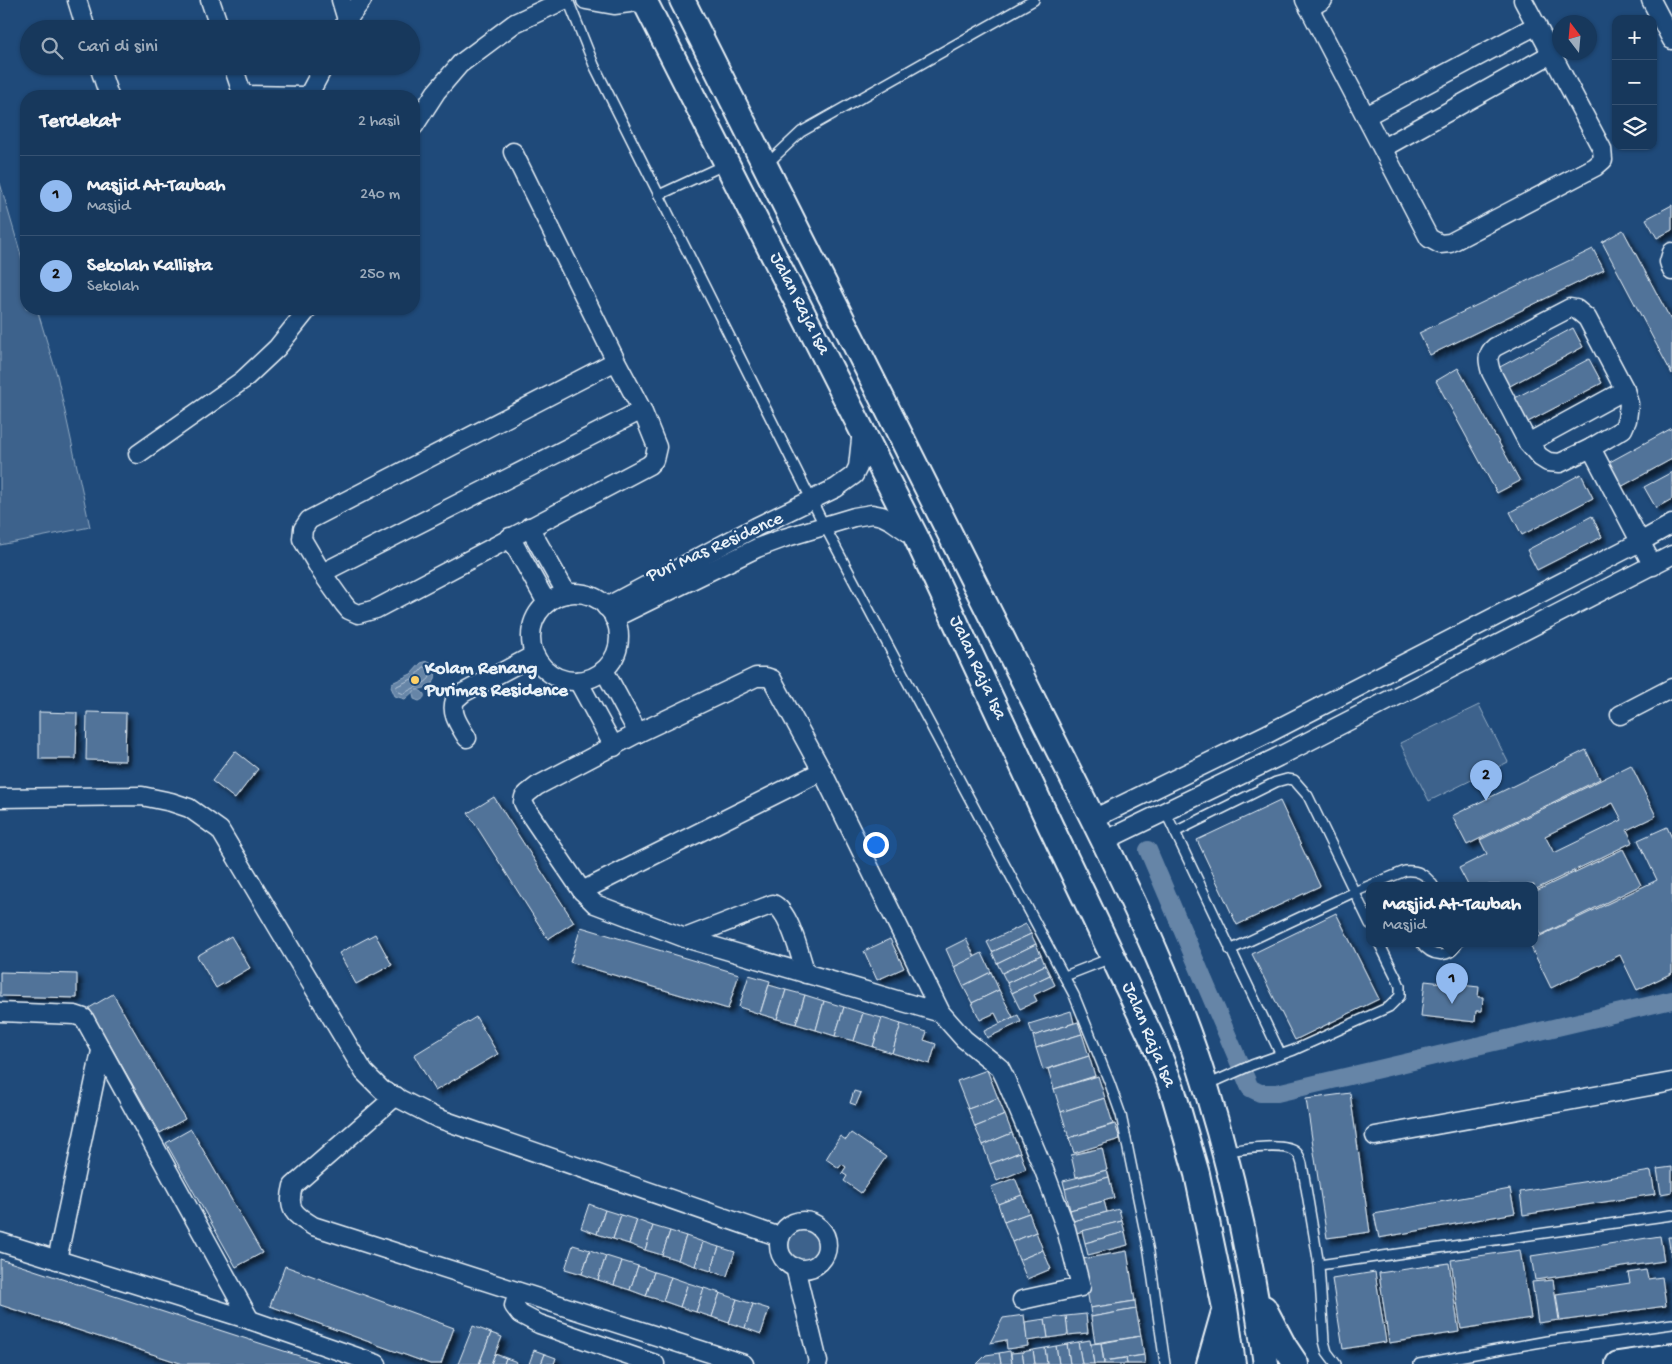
<!DOCTYPE html>
<html lang="id">
<head>
<meta charset="utf-8">
<style>
  body { margin:0; font-family:"Gochi Hand",sans-serif; background:#203f62; color:#f1f3f6 }
  .controls { position:absolute; right:15px; top:15px; display:grid; overflow:hidden; border-radius:10px; box-shadow:0 1px 4px #0004 }
  .controls button { width:45px; height:45px; display:grid; place-items:center; padding:0; border:0; border-bottom:1px solid #365272; background:#17385c; color:#f1f3f6; font:25px sans-serif }
  .compass { position:absolute; left:1552px; top:15px; width:45px; height:45px; border-radius:50%; background:#17385c; box-shadow:0 1px 4px #0004; rotate:344deg }
  .you { position:absolute; left:875px; top:844px; width:18px; height:18px; margin:-12px; border:4px solid #fff; border-radius:50%; background:#1a73e8; box-shadow:0 0 0 8px #1a73e833 }
  .badge { display:grid; place-items:center; width:32px; height:32px; border-radius:50%; background:#90b9f0; color:#111; font-size:16px; font-weight:700 }
  .pin { position:absolute; translate:-50% -41px; filter:drop-shadow(0 1px 2px #0008) }
  .pin::after { content:''; position:absolute; top:26px; width:18px; height:15px; background:inherit; clip-path:polygon(0 0,100% 0,50% 100%) }
  .popup { position:absolute; left:1366px; top:882px; width:172px; height:65px; box-sizing:border-box; display:grid; place-content:center; border-radius:10px; background:#17385c; filter:drop-shadow(0 1px 4px #0005); font-size:16px; white-space:nowrap; color:#9eacbb }
  .popup b { font-size:19px; color:#f1f3f6 }
  .popup::after { content:''; position:absolute; left:50%; top:100%; margin-left:-10px; border:10px solid transparent; border-top-color:#17385c }
  .list { margin:0; padding:0; list-style:none }
  h2 { display:flex; justify-content:space-between; align-items:center; height:65px; margin:0; padding:0 20px; font-size:21px }
  h2 small { font-size:16px; font-weight:400; color:#9eacbb }
  .list li { display:grid; grid-template-columns:32px 1fr auto; gap:15px; align-items:center; box-sizing:border-box; height:80px; padding:0 20px; border-top:1px solid #365272 }
  .list b { display:block; font-size:19px; white-space:nowrap }
  .list p { margin:0; font-size:16px; white-space:nowrap; color:#9eacbb }
  .list em { font-size:16px; font-style:normal; color:#9eacbb }
  .icon { flex:none; width:28px; height:28px; fill:none; stroke:currentColor; stroke-width:2; stroke-linecap:round; stroke-linejoin:round }
  .map { position:relative; flex:none; width:1672px; height:1364px; overflow:hidden }
  .search { position:absolute; background:#17385c; box-shadow:0 1px 4px #0004; left:20px; top:20px; width:400px; height:55px; display:flex; align-items:center; gap:12px; box-sizing:border-box; padding:0 18px; border-radius:28px; color:#9eacbb; font-size:19px }
  .panel { position:absolute; background:#17385c; box-shadow:0 1px 4px #0004; left:20px; top:90px; width:400px; height:225px; border-radius:20px }
  .map>svg:first-child { display:block }
</style>
</head>
<body>
<div class="map">
<svg width="1672" height="1364" viewBox="0 0 1672 1364">
  <defs>
    <filter id="shadow"><feDropShadow dx="4.5" dy="4.5" stdDeviation="2.5" flood-color="#0009"/></filter>
  </defs>
  <rect width="100%" height="100%" fill="#1f4a7a"/>
  <filter id="ink" filterUnits="userSpaceOnUse"><feTurbulence type="fractalNoise" baseFrequency=".02" numOctaves="2"/><feDisplacementMap in="SourceGraphic" scale="10" xChannelSelector="R" yChannelSelector="G"/><feConvolveMatrix kernelMatrix="1 2 1 2 8 2 1 2 1" color-interpolation-filters="sRGB"/></filter>
  <g filter="url(#ink)">
    <g fill="#3c628c" stroke="#92aac2">
      <path d="M0 183 26 272V309H37L57 375 90 527 0 545Z"/>
      <path d="M1479 705 1508 762 1429 801 1400 743Z"/>
      <circle cx="804" cy="1245" r="15"/>
    </g>
    <path fill="#6685a7" stroke="#9ab0c7" d="M428 661 432 663C438 672 437 686 424 688 421 689 419 689 416 690 423 690 429 697 419 701L414 699 413 693 415 690 405 699 395 696 391 687 392 683 411 674 421 663Z"/>
    <g fill="none" stroke-linecap="round" stroke-linejoin="round">
      <path stroke="#b4c6d8" stroke-width="1" d="M424 667H428C439 683 412 686 404 694L399 692 396 688 397 686 414 678Z"/>
      <path stroke="#6685a7" stroke-width="18" d="M1148 850 1250 1088 1260 1093H1277L1672 1000"/>
    </g>
    <g fill="#517399" stroke="#e8f1f8" fill-rule="evenodd" filter="url(#shadow)">
      <path d="M1672 205V230L1657 238 1646 219Z"/>
      <path d="M1623 230 1672 322V374L1602 242Z"/>
      <path d="M1593 249 1604 270 1430 355 1419 333Z"/>
      <path d="M1573 328 1583 347 1508 387 1498 368Z"/>
      <path d="M1589 359 1602 383 1528 422 1515 398Z"/>
      <path d="M1458 368 1520 481 1497 493 1436 381Z"/>
      <path d="M1672 428V459L1619 488 1606 464Z"/>
      <path d="M1672 472V499L1656 508 1644 487Z"/>
      <path d="M1581 474 1593 498 1522 535 1510 512Z"/>
      <path d="M1592 516 1602 537 1537 570 1527 550Z"/>
      <path d="M39 712 77 713 76 759H39Z"/>
      <path d="M87 712 126 713 125 761 86 760Z"/>
      <path d="M1586 750 1600 779 1467 845 1452 816Z"/>
      <path d="M235 751 258 769 235 799 212 781Z"/>
      <path d="M1631 765 1656 816 1627 830 1633 842 1534 890V885H1468L1459 868 1487 854 1480 840ZM1613 803 1622 820 1554 853 1545 836Z"/>
      <path d="M494 797 574 922 548 939 468 813Z"/>
      <path d="M1280 801 1320 886 1237 925 1197 840Z"/>
      <path d="M1667 827 1672 838V973L1637 990 1620 955 1551 988 1529 943H1534V939L1657 880 1638 840Z"/>
      <path d="M1623 849 1641 885 1541 935 1534 921V892Z"/>
      <path d="M1336 913 1379 999 1295 1040 1252 954Z"/>
      <path d="M1026 924 1031 934 992 952 987 942Z"/>
      <path d="M581 927 739 974 728 1009 570 962Z"/>
      <path d="M375 934 392 965 356 984 339 953Z"/>
      <path d="M1031 934 1036 944 997 963 992 952Z"/>
      <path d="M231 936 250 968 216 988 197 956Z"/>
      <path d="M890 939 904 968 877 980 864 951Z"/>
      <path d="M966 939 975 957 954 967 946 949Z"/>
      <path d="M1036 944 1041 955 1002 973 997 963Z"/>
      <path d="M982 953 991 972 963 986 954 967Z"/>
      <path d="M1041 955 1045 965 1007 983 1002 973Z"/>
      <path d="M1045 965 1050 975 1012 993 1007 983Z"/>
      <path d="M0 972 77 974V998L0 996Z"/>
      <path d="M991 972 999 990 972 1003 963 986Z"/>
      <path d="M749 975 770 981 760 1014 739 1007Z"/>
      <path d="M1050 975 1055 985 1034 995 1037 1001 1020 1009 1012 993Z"/>
      <path d="M1425 981 1479 987 1478 997H1483L1482 1011H1476L1475 1022 1421 1016Z"/>
      <path d="M769 985 786 990 777 1019 760 1014Z"/>
      <path d="M786 990 805 995 796 1024 777 1019Z"/>
      <path d="M999 990 1013 1017 1000 1023 995 1013 980 1020 972 1003Z"/>
      <path d="M113 994 185 1119 160 1133 89 1008Z"/>
      <path d="M805 995 824 1001 816 1030 796 1024Z"/>
      <path d="M824 1001 844 1007 835 1036 816 1030Z"/>
      <path d="M844 1007 863 1013 854 1041 835 1036Z"/>
      <path d="M1071 1011 1074 1023 1033 1036 1029 1024Z"/>
      <path d="M863 1013 882 1018 873 1047 854 1041Z"/>
      <path d="M1018 1015 1021 1022 987 1038 984 1031Z"/>
      <path d="M476 1017 498 1054 435 1091 414 1055Z"/>
      <path d="M882 1018 901 1024 892 1053 873 1047Z"/>
      <path d="M1078 1022 1082 1034 1036 1048 1033 1036Z"/>
      <path d="M901 1024 927 1032 924 1040 936 1044 930 1064 892 1053Z"/>
      <path d="M1082 1034 1089 1056 1043 1070 1036 1048Z"/>
      <path d="M1089 1056 1095 1076 1054 1089 1048 1069Z"/>
      <path d="M987 1070 998 1098 968 1109 957 1081Z"/>
      <path d="M1098 1076 1105 1098 1061 1112 1054 1089Z"/>
      <path d="M854 1091 861 1093 856 1105 850 1103Z"/>
      <path d="M1350 1093 1370 1232 1327 1238 1306 1099Z"/>
      <path d="M998 1098 1005 1115 975 1127 968 1109Z"/>
      <path d="M1105 1098 1113 1124 1069 1138 1061 1112Z"/>
      <path d="M1005 1115 1012 1133 983 1145 975 1127Z"/>
      <path d="M1115 1124 1120 1139 1074 1153 1069 1138Z"/>
      <path d="M191 1129 262 1253 236 1267 166 1143Z"/>
      <path d="M851 1133 886 1157 861 1193 844 1181 847 1176 842 1173 846 1167 842 1164 839 1168 826 1159 840 1136 846 1140Z"/>
      <path d="M1012 1133 1020 1152 990 1164 983 1145Z"/>
      <path d="M1102 1148 1107 1170 1076 1177 1071 1155Z"/>
      <path d="M1020 1152 1026 1169 997 1181 990 1164Z"/>
      <path d="M1672 1167V1192L1661 1194 1657 1169Z"/>
      <path d="M1107 1170 1109 1177 1065 1189 1063 1181Z"/>
      <path d="M1651 1171 1655 1194 1523 1215 1520 1192Z"/>
      <path d="M1109 1177 1114 1198 1070 1210 1065 1189Z"/>
      <path d="M1015 1178 1022 1195 998 1204 991 1187Z"/>
      <path d="M1510 1189 1515 1213 1379 1238 1374 1214Z"/>
      <path d="M1022 1195 1029 1213 1004 1222 998 1204Z"/>
      <path d="M1104 1201 1107 1212 1073 1221 1070 1210Z"/>
      <path d="M589 1204 605 1210 597 1234 581 1228Z"/>
      <path d="M1119 1209 1122 1221 1076 1233 1073 1221Z"/>
      <path d="M605 1210 621 1215 613 1239 597 1234Z"/>
      <path d="M1029 1213 1036 1232 1012 1242 1004 1222Z"/>
      <path d="M621 1215 637 1220 629 1244 613 1239Z"/>
      <path d="M637 1220 653 1226 645 1250 629 1244Z"/>
      <path d="M1122 1221 1125 1232 1085 1243 1082 1231Z"/>
      <path d="M653 1226 670 1231 662 1255 645 1250Z"/>
      <path d="M670 1231 686 1236 678 1260 662 1255Z"/>
      <path d="M1036 1232 1043 1250 1019 1260 1012 1242Z"/>
      <path d="M1125 1232 1128 1245 1088 1255 1085 1243Z"/>
      <path d="M686 1236 703 1242 695 1266 678 1260Z"/>
      <path d="M1660 1236 1664 1261 1535 1280 1531 1256Z"/>
      <path d="M1668 1237H1672V1259Z"/>
      <path d="M703 1242 719 1247 711 1271 695 1266Z"/>
      <path d="M573 1245 590 1250 582 1274 565 1269Z"/>
      <path d="M719 1247 735 1252 727 1276 711 1271Z"/>
      <path d="M590 1250 606 1256 598 1280 582 1274Z"/>
      <path d="M1043 1250 1051 1269 1027 1279 1019 1260Z"/>
      <path d="M1520 1250 1531 1318 1461 1329 1451 1260Z"/>
      <path d="M1127 1251 1135 1301 1090 1308 1082 1259Z"/>
      <path d="M606 1256 622 1261 614 1285 598 1280Z"/>
      <path d="M0 1259 324 1364H183L0 1305Z"/>
      <path d="M622 1261 638 1266 630 1290 614 1285Z"/>
      <path d="M1449 1263 1459 1332 1389 1343 1379 1273Z"/>
      <path d="M285 1266 454 1328 441 1364H430L270 1306Z"/>
      <path d="M638 1266 654 1272 646 1296 630 1290Z"/>
      <path d="M1646 1270 1648 1279 1662 1277 1666 1306 1560 1321 1556 1294 1630 1283 1628 1273Z"/>
      <path d="M654 1272 671 1277 663 1301 646 1296Z"/>
      <path d="M1375 1272 1386 1342 1343 1349 1332 1279Z"/>
      <path d="M671 1277 688 1283 680 1307 663 1301Z"/>
      <path d="M1553 1280 1559 1320 1538 1323 1532 1282Z"/>
      <path d="M688 1283 704 1288 696 1312 680 1307Z"/>
      <path d="M704 1288 720 1293 712 1317 696 1312Z"/>
      <path d="M720 1293 737 1299 729 1323 712 1317Z"/>
      <path d="M737 1299 753 1304 745 1328 729 1323Z"/>
      <path d="M1135 1301 1136 1309 1091 1317 1090 1308Z"/>
      <path d="M753 1304 769 1309 761 1334 745 1328Z"/>
      <path d="M1136 1309 1141 1336 1095 1343 1091 1317Z"/>
      <path d="M1086 1314 1088 1333 1068 1335 1066 1316Z"/>
      <path d="M1024 1315 1028 1346 1007 1349 1006 1340 990 1343 1003 1318Z"/>
      <path d="M1066 1316 1068 1335 1048 1338 1045 1319Z"/>
      <path d="M1045 1319 1048 1338 1027 1341 1025 1322Z"/>
      <path d="M473 1326 491 1333 479 1364H458Z"/>
      <path d="M491 1333 502 1337 491 1364H479Z"/>
      <path d="M1141 1336 1144 1355 1104 1361 1101 1343Z"/>
      <path d="M1090 1340 1094 1364H1082L1078 1342Z"/>
      <path d="M1078 1342 1082 1364H1070L1067 1344Z"/>
      <path d="M1101 1343 1104 1364H1094L1091 1344Z"/>
      <path d="M1067 1344 1070 1364H1059L1056 1346Z"/>
      <path d="M1056 1346 1059 1364H1047L1045 1348Z"/>
      <path d="M1045 1348 1047 1364H1035L1033 1350Z"/>
      <path d="M534 1350 545 1354 541 1364H529Z"/>
      <path d="M1033 1350 1035 1364H1024L1022 1352Z"/>
      <path d="M1010 1351 1012 1364H1001L999 1353Z"/>
      <path d="M1022 1352 1024 1364H1012L1011 1353Z"/>
      <path d="M999 1353 1001 1364H977L986 1355Z"/>
      <path d="M495 1354 506 1358 504 1364H491Z"/>
      <path d="M545 1354 556 1358 554 1364H541Z"/>
      <path d="M1144 1355 1145 1364H1127L1126 1358Z"/>
      <path d="M506 1358 517 1362 516 1364H504Z"/>
      <path d="M1126 1358 1127 1364H1104V1361Z"/>
    </g>
    <g fill="none" stroke-linecap="round" stroke-linejoin="round">
      <g stroke="#e8f1f8" stroke-width="12">
        <g id="lane">
          <path d="M568 0 594 65 824 525 1074 995 1110 1084 1121 1115 1149 1252 1165 1364"/>
          <path d="M767 164 801 132 1034 0"/>
          <path d="M659 195 726 164"/>
          <path d="M1165 811 1281 1055"/>
          <path d="M1175 832 1276 782 1287 779 1294 780 1308 796 1370 924"/>
          <path d="M1421 943C1431 957 1449 960 1458 943"/>
          <path d="M1230 950 1354 892 1405 871C1418 870 1425 874 1433 885"/>
          <path d="M1065 976 1111 958"/>
          <path d="M1207 1085 1252 1065 1294 1050 1389 1007 1400 996V986L1397 979 1379 943"/>
          <path d="M1225 1151C1241 1150 1286 1141 1297 1153 1300 1156 1301 1161 1302 1164L1319 1265 1324 1341 1327 1352 1336 1364"/>
          <path d="M1319 1265 1672 1215"/>
          <path d="M1419 1364 1547 1341 1672 1324"/>
        </g>
      </g>
      <g stroke="#e8f1f8" stroke-width="21">
        <g id="street">
          <path d="M77 0 86 29"/>
          <path d="M210 0 220 29"/>
          <path d="M341 0 347 20"/>
          <path d="M586 0 614 5 645 1"/>
          <path d="M1305 0 1429 238 1440 244 1450 243 1595 167 1603 160 1602 149 1523 0"/>
          <path d="M1651 0 1672 40"/>
          <path d="M1309 8 1323 0"/>
          <path d="M342 29 347 20 362 0"/>
          <path d="M99 66 109 96"/>
          <path d="M233 66 243 96"/>
          <path d="M243 95 303 96"/>
          <path d="M308 96 324 66"/>
          <path d="M1366 116 1537 25"/>
          <path d="M414 126 436 92 460 64 515 23 564 0"/>
          <path d="M1383 148 1553 53"/>
          <path d="M513 152 616 361 642 410 657 447 654 460 649 465 376 609 358 614 349 610 344 604 322 573 302 539 303 529 309 520 616 361"/>
          <path d="M1672 252 1669 262 1672 271"/>
          <path d="M1570 308 1576 309 1587 318 1625 390 1629 404 1627 420 1623 429 1591 448 1560 463 1548 462 1540 457 1528 443 1491 372C1488 362 1486 354 1495 347Z"/>
          <path d="M1528 443 1625 390"/>
          <path d="M1591 448 1653 566"/>
          <path d="M138 454 243 380 277 348 308 309"/>
          <path d="M529 527 567 594"/>
          <path d="M510 537 547 603"/>
          <path d="M322 573 642 410"/>
          <circle cx="575" cy="637" r="44"/>
          <path d="M606 607 756 527 836 488 854 475 858 467 862 430"/>
          <path d="M614 618 757 548 784 538 854 517 872 514 882 516 892 521 915 537"/>
          <path d="M604 670 638 733"/>
          <path d="M578 681 614 747"/>
          <path d="M1620 715 1672 688"/>
          <path d="M467 738C460 726 450 714 455 700L463 693 534 655"/>
          <path d="M0 798 142 796 171 802 189 808 220 830 364 1072 382 1090 437 1118 780 1237"/>
          <path d="M1093 819 1267 734 1640 542 1672 524"/>
          <path d="M1104 841 1278 757 1672 555"/>
          <path d="M582 891 822 771"/>
          <path d="M685 938 773 904C790 911 800 956 806 974"/>
          <path d="M0 1012 75 1015 84 1018 250 1320"/>
          <path d="M941 1013 685 938 595 904 582 891 527 810 523 802 524 797 528 793 537 786 638 733 756 677H766L772 679 822 771 941 1013 964 1039 994 1063 1000 1068 1005 1078 1044 1170 1066 1229 1081 1287 1022 1300"/>
          <path d="M396 1096 293 1186C287 1209 293 1214 313 1226L744 1364"/>
          <path d="M1375 1136 1672 1082"/>
          <circle cx="803" cy="1245" r="24"/>
          <path d="M0 1242 250 1320 377 1364"/>
          <path d="M57 1260 101 1051"/>
          <path d="M795 1267 818 1362 817 1364"/>
          <path d="M518 1292 514 1306 520 1314 539 1324 655 1364"/>
        </g>
      </g>
      <g stroke="#e8f1f8" stroke-width="28">
        <g id="secondary">
          <path d="M644 0 917 539 1051 827 1155 1045 1172 1088 1197 1174 1225 1308 1233 1364"/>
          <path d="M682 0 1093 819C1136 906 1178 994 1206 1087 1234 1178 1253 1270 1266 1364"/>
          <path d="M1264 1308 1284 1346 1296 1364"/>
          <path d="M1209 1364 1223 1315"/>
          <path d="M1618 1364 1672 1356"/>
        </g>
      </g>
      <use href="#lane" stroke="#1f4a7a" stroke-width="9"/>
      <use href="#street" stroke="#1f4a7a" stroke-width="18"/>
      <use href="#secondary" stroke="#1f4a7a" stroke-width="24"/>
    </g>
  </g>
  <circle fill="#ffd166" stroke="#1f4a7a" stroke-width="2" cx="415" cy="680" r="5"/>
  <g text-anchor="middle" dominant-baseline="central" stroke-width="4.5" stroke-linejoin="round" paint-order="stroke">
    <g font-size="19" fill="#e8f1f8" stroke="#1f4a7a">
      <text transform="translate(799 304) rotate(63)">Jalan Raja Isa</text>
      <text transform="translate(715 548) rotate(-24)">Puri Mas Residence</text>
      <text transform="translate(977 668) rotate(65)">Jalan Raja Isa</text>
      <text transform="translate(1148 1035) rotate(67)">Jalan Raja Isa</text>
    </g>
    <g font-size="19" font-weight="bold" fill="#e8f1f8" stroke="#1f4a7a" text-anchor="start">
      <text x="425" y="669">Kolam Renang<tspan x="425" dy="22">Purimas Residence</tspan></text>
    </g>
  </g>
</svg>
<div class="controls">
<button>+</button>
<button>−</button>
<button><svg class="icon" aria-label="layers" viewBox="0 0 24 24"><path d="M12 4l9 5-9 5-9-5zM3 14l9 5 9-5"/></svg></button>
</div>
<svg class="compass" viewBox="-18 -18 36 36"><path d="M0-13l5 13h-10z" fill="#e53935"/><path d="M0 13l5-13h-10z" fill="#9eacbb"/></svg>
<div class="you"></div>
<div class="pin badge" style="left:1452px;top:1004px">1</div>
<div class="popup"><b>Masjid At-Taubah</b>Masjid</div>
<div class="pin badge" style="left:1486px;top:801px">2</div>
<div class="search"><svg class="icon" aria-label="search" viewBox="0 0 24 24"><circle cx="10" cy="10" r="6"/><path d="M15 15l6 6"/></svg>Cari di sini</div>
<section class="panel">
<h2>Terdekat<small>2 hasil</small></h2>
<ul class="list">
<li><span class="badge">1</span><div><b>Masjid At-Taubah</b><p>Masjid</p></div><em>240 m</em></li>
<li><span class="badge">2</span><div><b>Sekolah Kallista</b><p>Sekolah</p></div><em>250 m</em></li>
</ul>
</section>
</div>
</body>
</html>
